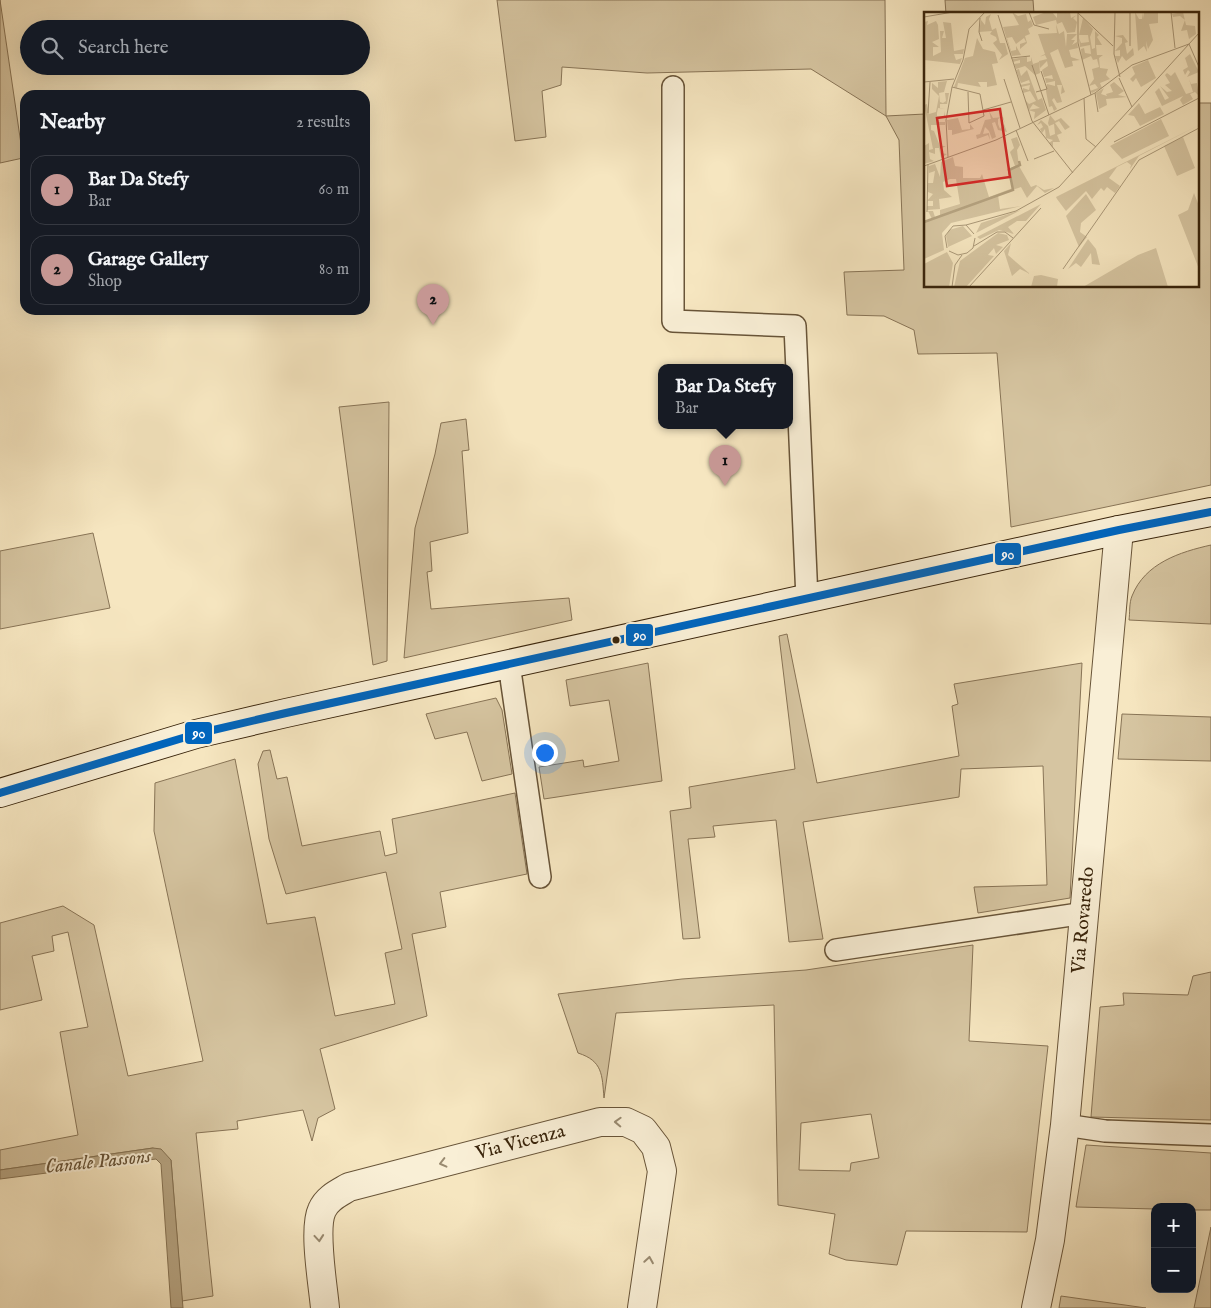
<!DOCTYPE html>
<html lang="en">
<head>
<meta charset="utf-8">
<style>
  body { margin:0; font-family:"IM FELL English",serif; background:#242831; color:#f1f3f6 }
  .controls { position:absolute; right:15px; bottom:15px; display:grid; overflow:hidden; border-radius:10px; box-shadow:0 5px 20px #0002 }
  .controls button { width:45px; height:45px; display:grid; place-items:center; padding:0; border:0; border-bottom:1px solid #363941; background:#171b24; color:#f1f3f6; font:25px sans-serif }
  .you { position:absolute; left:544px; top:752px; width:18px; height:18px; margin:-12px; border:4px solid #fff; border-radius:50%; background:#1a73e8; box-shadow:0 0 0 8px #1a73e833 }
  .badge { display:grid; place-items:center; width:32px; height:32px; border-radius:50%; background:#c59692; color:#111; font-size:16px; font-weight:700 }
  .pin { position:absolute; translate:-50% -41px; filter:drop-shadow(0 1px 2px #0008) }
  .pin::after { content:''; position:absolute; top:26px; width:18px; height:15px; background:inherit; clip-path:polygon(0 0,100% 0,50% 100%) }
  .popup { position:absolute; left:658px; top:364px; width:135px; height:65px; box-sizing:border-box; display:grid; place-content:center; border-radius:10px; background:#171b24; filter:drop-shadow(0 1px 4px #0005); font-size:16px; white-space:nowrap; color:#9ea1a6 }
  .popup b { font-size:19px; color:#f1f3f6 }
  .popup::after { content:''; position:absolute; left:50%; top:100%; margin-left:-10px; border:10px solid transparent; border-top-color:#171b24 }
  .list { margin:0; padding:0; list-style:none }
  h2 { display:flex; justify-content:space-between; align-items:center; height:65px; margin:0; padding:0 20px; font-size:21px }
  h2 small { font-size:16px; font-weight:400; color:#9ea1a6 }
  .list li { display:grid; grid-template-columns:32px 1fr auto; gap:15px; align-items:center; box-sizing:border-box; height:70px; margin:0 10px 10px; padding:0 10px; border:1px solid #363941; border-radius:15px }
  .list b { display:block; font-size:19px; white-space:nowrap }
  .list p { margin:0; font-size:16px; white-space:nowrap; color:#9ea1a6 }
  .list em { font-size:16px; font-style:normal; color:#9ea1a6 }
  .icon { flex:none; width:28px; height:28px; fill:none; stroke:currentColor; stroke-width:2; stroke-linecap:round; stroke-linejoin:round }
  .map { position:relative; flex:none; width:1211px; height:1308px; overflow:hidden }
  .search { position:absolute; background:#171b24; box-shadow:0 5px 20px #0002; left:20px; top:20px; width:350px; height:55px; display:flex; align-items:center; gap:12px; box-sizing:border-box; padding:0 18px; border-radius:28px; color:#9ea1a6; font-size:19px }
  .panel { position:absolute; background:#171b24; box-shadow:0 5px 20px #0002; left:20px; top:90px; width:350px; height:225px; border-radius:15px }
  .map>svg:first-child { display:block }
</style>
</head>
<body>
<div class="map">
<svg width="1211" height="1308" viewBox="0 0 1211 1308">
  <rect width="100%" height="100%" fill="#f6e6c0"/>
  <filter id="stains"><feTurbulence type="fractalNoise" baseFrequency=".004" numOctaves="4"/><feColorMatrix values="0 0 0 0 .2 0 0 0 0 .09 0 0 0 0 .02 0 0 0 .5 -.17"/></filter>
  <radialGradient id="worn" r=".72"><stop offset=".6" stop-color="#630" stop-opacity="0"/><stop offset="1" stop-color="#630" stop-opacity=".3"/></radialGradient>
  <g fill="#d6c5a1" stroke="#887456" fill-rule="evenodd">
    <path d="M0 0 23 158 0 163Z"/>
    <path d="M497 0H885L886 116 925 114V286H1197V103H1211V485L1011 527 997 353 918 354 914 330 884 316 847 315 844 272 904 270 899 140 886 116 811 69 647 73 562 67 561 85 542 91 546 137 515 141Z"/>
    <path d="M945 0H1033L1034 14H946Z"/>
    <path d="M389 402 387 661 373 665 339 407Z"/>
    <path d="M466 419 469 450 462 451 468 533 430 542 432 571 427 572 431 609 569 598 572 620 404 658 415 528 435 454 441 423Z"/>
    <path d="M93 533 110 608 0 629V551Z"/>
    <path d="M1211 545V624L1129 620C1130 613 1129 603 1132 596 1145 563 1180 552 1211 545Z"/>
    <path d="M787 634 817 783 959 756 952 706 958 704 954 684 1082 663 1070 898 978 913 974 887 1047 885 1043 766 961 769 959 797 803 822 823 939 789 942 776 820 713 826 715 837 688 839 700 938 683 939 670 811 691 808 689 787 795 769 779 636Z"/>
    <path d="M648 663 662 781 544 799 539 767 583 760 584 767 619 761 609 700 570 706 566 680Z"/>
    <path d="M496 698 502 710 512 774 482 781 467 732 435 739 426 714Z"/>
    <path d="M1122 714 1211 717V761L1118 759Z"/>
    <path d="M270 750 277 779 287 777 302 846 380 831 385 856 397 853 392 819 515 793 527 874 440 892 446 927 412 934 427 1016 320 1049 335 1109 318 1118 312 1141 303 1110 237 1121 238 1129 196 1133 213 1296 182 1301 171 1160 153 1148 0 1170V1150L78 1135 60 1032 88 1027 68 932 52 936 54 951 32 956 42 1000 0 1010V923L63 906 94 925 128 1076 203 1061 154 831 155 783 235 759 267 924 315 917 335 1016 395 1004 385 953 402 949 386 872 286 894 269 839 258 764 263 751Z"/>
    <path d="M973 945 969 1041 1048 1046 1027 1232 906 1231 897 1265 846 1260 829 1254 835 1214 778 1205 774 1005 616 1013 604 1098C602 1075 603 1061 578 1053L558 994 682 979 806 970ZM871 1114 879 1158 851 1163 850 1171 799 1170 801 1123Z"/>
    <path d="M1211 972V1120L1091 1117 1100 1007 1124 1005 1123 993 1188 995 1193 976Z"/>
    <path d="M1086 1145 1211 1153V1210H1192V1207H1155V1209L1076 1207Z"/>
    <path d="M1211 1227V1308H1194Z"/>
    <path d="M1061 1296 1146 1308H1059Z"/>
  </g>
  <path fill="#b6a482" stroke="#847152" d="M153 1148 161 1149 171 1160 183 1308H171L161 1164 156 1159 0 1179V1170Z"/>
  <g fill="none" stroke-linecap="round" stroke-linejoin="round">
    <g stroke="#685438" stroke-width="24">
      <g id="service">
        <path d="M673 87V321L795 326 807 599"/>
        <path d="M509 664 540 877"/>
        <path d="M836 950 1085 913"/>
        <path d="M1065 1125 1105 1131 1211 1135"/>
      </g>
    </g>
    <g stroke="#685438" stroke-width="30">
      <g id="minor">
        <path id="s1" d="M325 1308C323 1285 313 1229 322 1210 327 1198 339 1193 349 1187L600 1122H626L643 1130 656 1147 662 1171 642 1308"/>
      </g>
    </g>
    <g stroke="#685438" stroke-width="30">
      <g id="tertiary">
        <path id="s2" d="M1036 1308 1050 1240 1065 1125 1119 530"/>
      </g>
    </g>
    <g stroke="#39240b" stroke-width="30">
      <path id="secondary" d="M0 793 196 734 286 713 1119 530 1211 512"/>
    </g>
    <use href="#service" stroke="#f9efd6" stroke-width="21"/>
    <use href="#minor" stroke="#f9efd6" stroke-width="28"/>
    <use href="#tertiary" stroke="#f9efd6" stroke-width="28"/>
    <use href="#secondary" stroke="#f9efd6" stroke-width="28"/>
    <g stroke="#f9efd6" stroke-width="11">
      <path id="bus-1" d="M0 793 196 734 286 713 1119 530 1211 512"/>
    </g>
    <use href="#bus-1" stroke="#0065bd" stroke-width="8"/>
  </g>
  <defs><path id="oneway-chevron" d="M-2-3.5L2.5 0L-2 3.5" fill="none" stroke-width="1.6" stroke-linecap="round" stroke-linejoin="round" transform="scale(1.25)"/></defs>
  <g stroke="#998a70">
    <use href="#oneway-chevron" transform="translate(618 1122) rotate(-178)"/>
    <use href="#oneway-chevron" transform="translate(443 1163) rotate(166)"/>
    <use href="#oneway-chevron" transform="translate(319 1238) rotate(85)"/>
    <use href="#oneway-chevron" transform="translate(649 1260) rotate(-81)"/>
  </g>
  <circle fill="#39240b" stroke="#f9efd6" stroke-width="2" cx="616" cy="640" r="4.5"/>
  <g text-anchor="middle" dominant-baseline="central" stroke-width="4" stroke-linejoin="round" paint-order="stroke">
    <g font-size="19" fill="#39240b" stroke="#f9efd6">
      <text stroke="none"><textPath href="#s2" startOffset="391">Via Rovaredo</textPath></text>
      <text stroke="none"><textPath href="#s1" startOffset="312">Via Vicenza</textPath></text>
    </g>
    <g font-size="20" font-style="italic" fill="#655135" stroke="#f9efd6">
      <text transform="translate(98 1162) rotate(-6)">Canale Passons</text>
    </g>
  </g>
  <g transform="translate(924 12)">
    <rect width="275" height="275" fill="#f6e6c0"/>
    <path d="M88 0 94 4 102 2 104 10 107 8 109 14 104 17 106 22 101 24 103 31 96 37V32L102 30 100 26 92 32 88 25 83 26 87 39 92 38V34L97 43 88 44 79 15 95 13ZM122 0H128L133 6V0H146L147 6 153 3 149 6 153 10 151 20 143 21 138 10 133 12 132 8 112 13 109 5ZM211 0 215 7H218V0L219 7 220 0H234V11L225 12 229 28 224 37 222 29 223 40 220 34 214 39ZM259 0 262 13 271 14 272 22 265 27 263 18 257 19 261 8 256 4 249 5 248 2ZM67 2 65 7 68 18 72 16 76 31H81L84 42 75 48 78 43 69 31 73 28 72 25 66 22 68 19 55 20 57 8 61 13 62 5ZM159 6 169 17 166 25 168 37 171 36V19L175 23 173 25 178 33H172L173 43H179L175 46 176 56 184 57 182 63 186 67 176 71 178 76 168 81 166 79 174 76 171 72 165 74 170 67 168 57 175 55 173 47 169 48 167 44 158 48 157 37 160 36 161 41 167 42 166 33 156 35 155 26 157 31 165 30 164 23H155ZM4 9 3 13 12 9 14 13 15 27 8 30 15 35H9V44L17 40 16 19H20L18 26H22L19 10 27 11 30 39 40 37 39 42H30L32 48 38 46 36 52 0 48V10ZM132 12 135 22 140 19 142 35 143 22H153L147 28H151L148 33 153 30 154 36 145 38 147 45 156 48 148 49 149 54 141 56 134 37 126 41 141 80 137 82 138 73H133L138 90 133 91 130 86 128 88 133 97 130 99 128 94 125 95 122 79 123 72 131 74V69L122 71 121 66 129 67 128 63 120 65 118 58 124 54 123 49 116 56 115 49 123 47 121 43 115 45 121 42 114 22 133 21ZM199 23 204 30 201 31 203 42 209 36 210 43 202 49 198 44 194 51 191 44H196V38L191 39 198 31V26L191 24ZM53 26 59 37 71 40 74 51 68 52 73 73 63 75V70H54L57 75 34 71 33 76 30 75 41 46 49 44ZM266 42 275 60 263 65 266 60 264 58 261 63 259 58 264 55 261 46ZM103 45V50L107 49V45L109 52 115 50 116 61 111 63 101 54 92 57 90 52 96 51V48L89 50V47ZM224 48 232 66 217 75 212 66 209 70 206 67 211 62 208 55ZM95 57 97 64 103 58 114 88 118 86 122 98 110 107 111 100 104 98 116 96 109 92 105 98 101 88 105 92 112 89 106 79 99 81V76L105 78 106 73 97 75 96 73 106 71 105 68 97 71 92 58ZM251 60 262 82 269 80 265 67 267 72 273 71 275 84 271 80 266 82 269 87 259 93 256 88 259 84 238 94 231 80 235 76 241 88 245 86 236 74 243 80 248 79 241 73 246 71 241 63 243 61 247 64ZM23 69 20 80 15 81 16 90 19 91 22 89 21 81H25L23 92H16V96L22 97 14 96 13 101V104H20L21 99V105H14V110H21V113H7V118L10 119 16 134H22L16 137 17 141 23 142 17 146 15 136H11V142L5 140 6 147 10 149 0 152V134L5 131V138L9 137 0 93 3 92 5 102 12 100 15 84 8 77V71L14 76V70ZM190 70 200 79 194 83 203 85 182 87 183 93 175 97 172 81 180 76 177 82 183 84 182 82 189 80 186 73ZM215 91 221 102 236 95 240 102 216 114 210 104 204 103ZM65 99 69 106 79 105 81 111 78 105 74 107V112L76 117 80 112 83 120 74 118 71 110 68 111 72 125 68 127 65 119 61 115 59 122 65 121 66 128 64 123 53 127 52 123 56 122 61 108 67 107ZM126 103 131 109 137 106 146 115 141 118 135 109 131 111 138 121 133 123 136 130H129V136L125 131 129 128 122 126 121 117 118 121 116 117 119 115 117 111 113 113 117 108 124 114 126 124 131 122 130 112 125 114 124 111ZM34 106 38 118 46 117V112L50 117 28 123V118H24L23 108ZM237 107 245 124 198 147 186 134ZM275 113 215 144 206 157 207 153 203 150 193 155 185 166 196 174 191 181 183 175 180 179 177 176 168 187 162 179 142 199 133 187 132 185ZM93 125 96 133 93 138 95 154 107 175 112 173 120 178 130 176 121 181 113 174 103 186 97 175 74 183 76 197 97 194 27 211 18 221 20 238 0 247V209L8 207 4 199H9L11 205 16 204V198L36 192 32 167H26L19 170 20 178 28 185 15 187 16 197 3 198V194H9V189H3L9 182 4 180V171H9L11 159 5 161V154L11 152 16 165 17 150 29 145 31 154 39 155V166H56L58 162 65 185 89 176 84 157 91 154 86 140 90 136 87 127ZM259 125 271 156 253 164 240 134ZM270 181 275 194V257L254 203 264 198ZM162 182 172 198 157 211 156 220 163 225 155 235 142 204ZM117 192 102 209H93L84 215 90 222 75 218 56 227 53 225ZM97 198 52 221 57 211ZM39 214 48 224 24 235 22 224 25 218ZM74 221 83 223 85 228 72 233 79 235 72 242 70 236 64 243 70 244 42 275H30L36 249ZM164 227 172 237 176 253 168 252 167 241 157 255 152 251 144 257ZM87 231 84 243 106 262 96 257 88 264 80 239ZM232 236 244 275H159L214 243ZM23 240 29 251 25 275H0V252ZM117 263 134 267 133 275H107L110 264Z" fill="#d6c5a1"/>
    <path fill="none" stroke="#b6a482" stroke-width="2.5" d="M0 210 89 178 85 158 96 153 95 149"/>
    <path fill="none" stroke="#aa9878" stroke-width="1" d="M105 0 110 13 125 17M153 0 189 34M191 0 190 42 196 65M206 0V34M247 0 251 36M154 1V31L167 83M74 3 108 109 149 161M0 5 29 0M56 6 55 20 58 29M265 32 275 55M87 46 106 44M108 53 125 103M195 66 208 95M80 67 96 116M0 70 30 67M28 75 56 82 60 104 45 111 44 80M112 80 123 77 117 59M171 81 174 100M160 86 162 127 172 135M59 98 87 90M4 101 6 70M92 118 104 149M190 130 275 86M24 145 22 108 28 75 39 48 45 17 61 0M110 147 130 139M0 154 72 128 171 81 208 53 265 32M3 200 4 152M42 213 92 199 135 175 275 21M50 234 73 220H81L89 226M23 236 21 224 29 214 42 213 50 222M25 239 34 243 43 241 49 236 51 226M139 257 215 148 275 116M28 275 31 253 38 243M45 275 117 196"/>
    <path fill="#d62828" fill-opacity="0.15" stroke="#d62828" stroke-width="2.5" d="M76 97 86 165 23 174 13 106Z"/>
    <rect width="275" height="275" fill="none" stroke="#39240b" stroke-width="2.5"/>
  </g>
  <g stroke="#f9efd6" stroke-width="2">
    <rect x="994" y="542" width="28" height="24" rx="5" fill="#0065bd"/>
    <rect x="625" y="623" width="29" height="24" rx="5" fill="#0065bd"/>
    <rect x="184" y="721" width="29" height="24" rx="5" fill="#0065bd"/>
  </g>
  <g font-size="14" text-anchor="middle" font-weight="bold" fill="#fff">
    <text x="1008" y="559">90</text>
    <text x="640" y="640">90</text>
    <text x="199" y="738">90</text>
  </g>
  <rect width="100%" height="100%" filter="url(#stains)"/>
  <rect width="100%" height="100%" fill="url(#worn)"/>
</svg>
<div class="controls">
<button>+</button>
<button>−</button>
</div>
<div class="you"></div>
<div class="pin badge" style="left:725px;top:486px">1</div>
<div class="popup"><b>Bar Da Stefy</b>Bar</div>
<div class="pin badge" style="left:433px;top:325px">2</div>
<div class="search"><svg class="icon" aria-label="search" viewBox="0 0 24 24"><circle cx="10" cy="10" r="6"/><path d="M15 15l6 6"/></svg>Search here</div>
<section class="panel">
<h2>Nearby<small>2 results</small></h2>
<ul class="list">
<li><span class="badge">1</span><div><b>Bar Da Stefy</b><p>Bar</p></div><em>60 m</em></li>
<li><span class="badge">2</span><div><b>Garage Gallery</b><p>Shop</p></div><em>80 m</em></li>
</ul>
</section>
</div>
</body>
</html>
